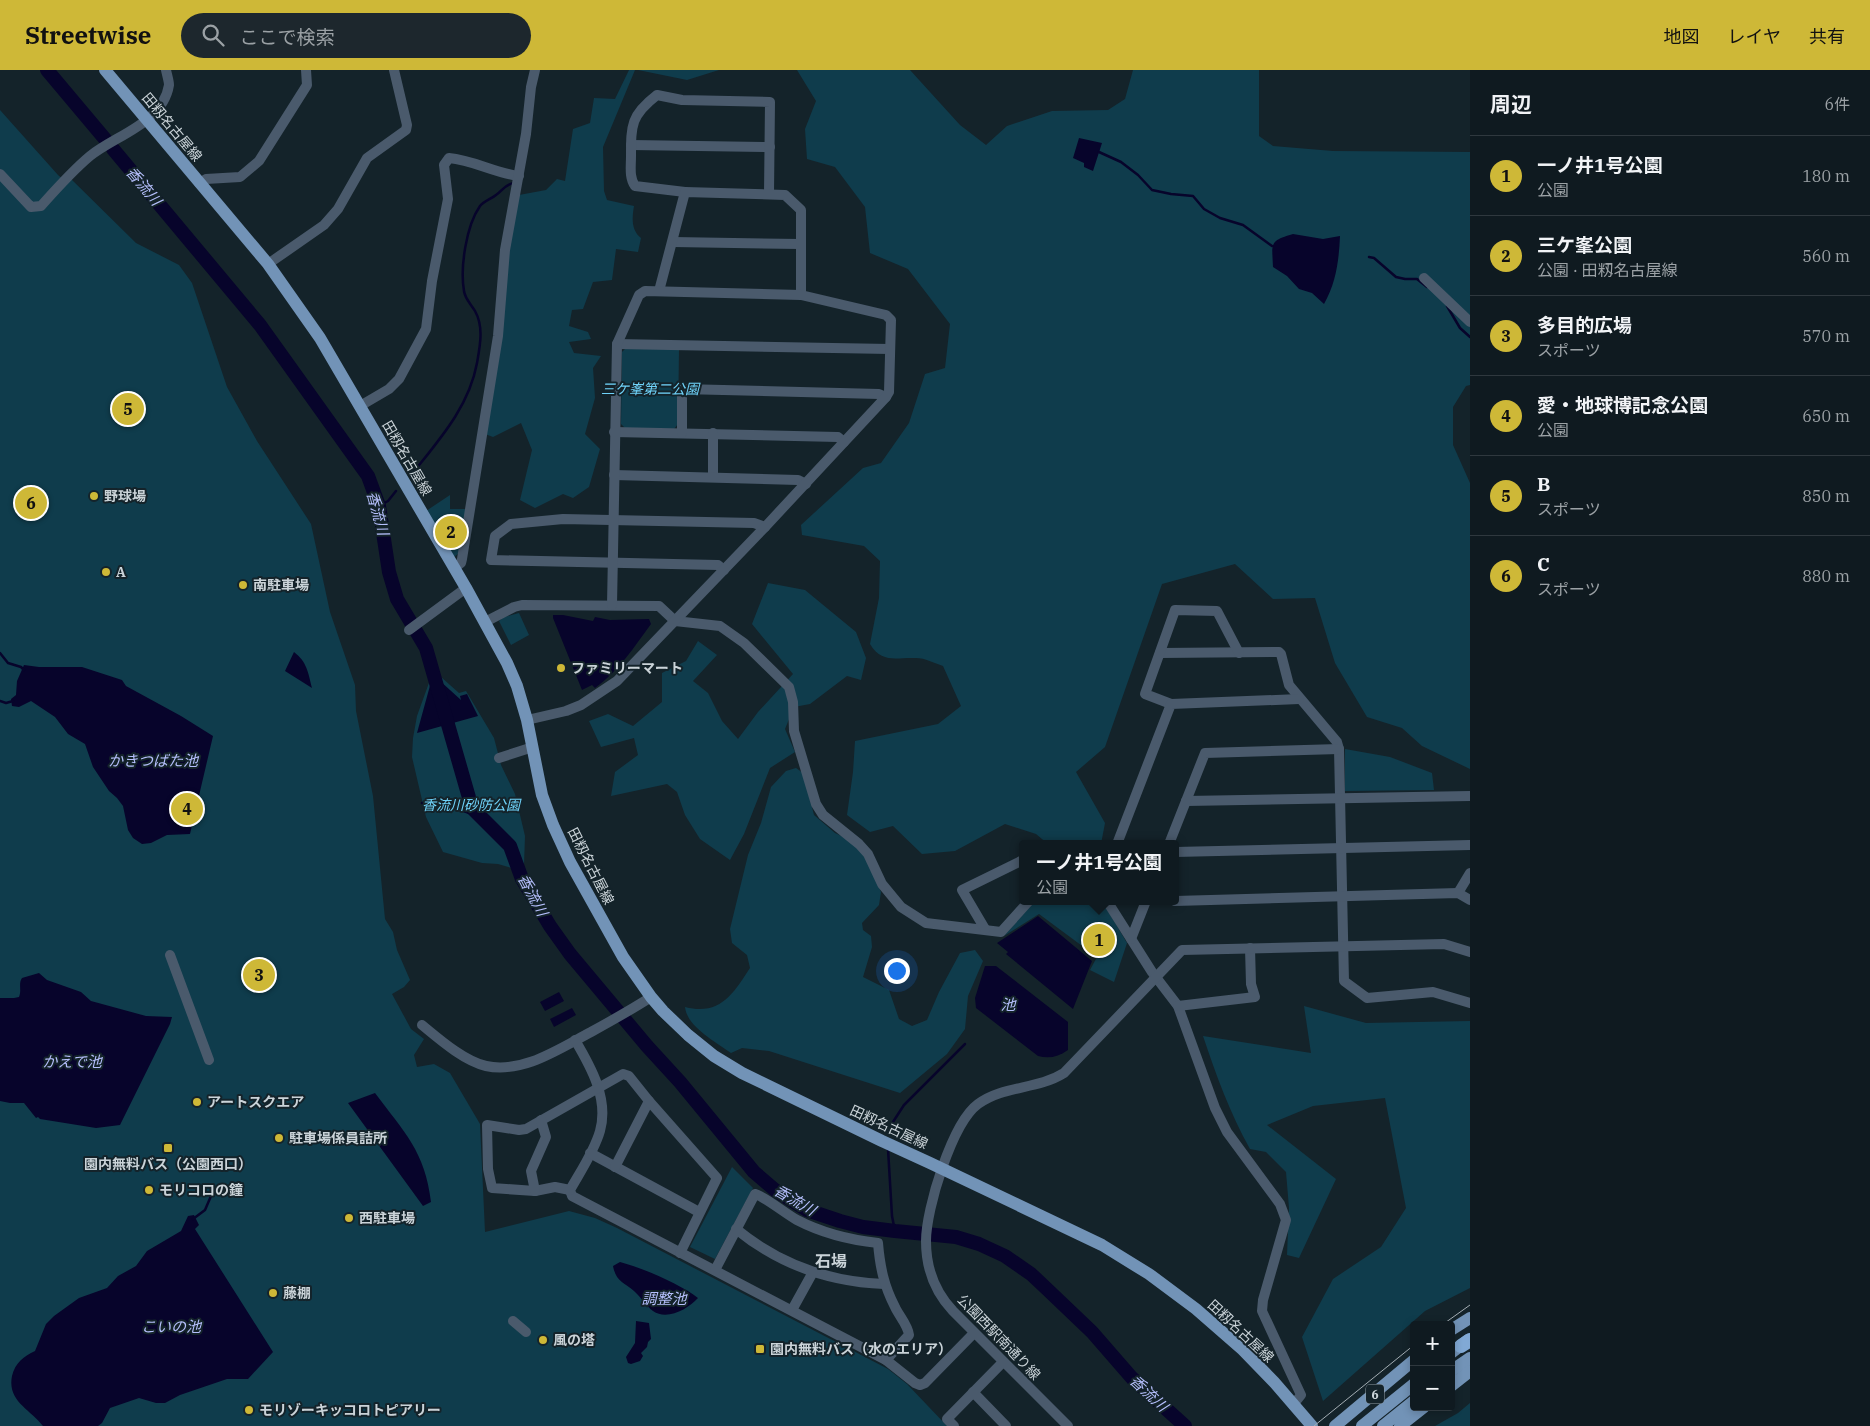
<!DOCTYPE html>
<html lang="ja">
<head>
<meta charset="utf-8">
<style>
  body { margin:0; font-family:"IBM Plex Serif","Noto Sans JP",serif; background:#1d272d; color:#f1f3f6 }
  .controls { position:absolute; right:15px; bottom:15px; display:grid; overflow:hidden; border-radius:5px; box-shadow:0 2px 8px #0003 }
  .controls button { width:45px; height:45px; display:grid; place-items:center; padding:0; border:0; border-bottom:1px solid #2f383e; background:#0f1a20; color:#f1f3f6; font:25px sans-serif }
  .you { position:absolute; left:896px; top:900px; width:18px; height:18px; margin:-12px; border:4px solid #fff; border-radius:50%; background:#1a73e8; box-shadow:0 0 0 8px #1a73e833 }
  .badge { display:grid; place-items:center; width:32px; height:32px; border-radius:50%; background:#ceb837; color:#111; font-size:16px; font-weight:700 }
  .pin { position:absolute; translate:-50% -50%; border:2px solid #fff; box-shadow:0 1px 5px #0006 }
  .popup { position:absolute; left:1019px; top:770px; width:160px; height:65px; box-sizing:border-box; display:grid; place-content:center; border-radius:5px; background:#0f1a20; filter:drop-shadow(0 1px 4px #0005); font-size:16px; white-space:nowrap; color:#9ba1a5 }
  .popup b { font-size:19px; color:#f1f3f6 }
  .popup::after { content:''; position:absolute; left:50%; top:100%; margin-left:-10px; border:10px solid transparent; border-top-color:#0f1a20 }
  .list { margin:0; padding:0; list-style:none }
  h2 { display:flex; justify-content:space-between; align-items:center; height:65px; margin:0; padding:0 20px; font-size:21px }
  h2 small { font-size:16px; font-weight:400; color:#9ba1a5 }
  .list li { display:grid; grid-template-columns:32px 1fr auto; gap:15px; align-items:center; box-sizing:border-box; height:80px; padding:0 20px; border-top:1px solid #2f383e }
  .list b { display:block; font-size:19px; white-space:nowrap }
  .list p { margin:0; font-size:16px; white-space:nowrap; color:#9ba1a5 }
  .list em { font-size:16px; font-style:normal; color:#9ba1a5 }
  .icon { flex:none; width:28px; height:28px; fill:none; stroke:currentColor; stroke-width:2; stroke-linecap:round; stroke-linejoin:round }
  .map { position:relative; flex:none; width:1470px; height:1356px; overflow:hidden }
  header { display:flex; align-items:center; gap:30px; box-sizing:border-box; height:70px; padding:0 25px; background:#ceb837; color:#111 }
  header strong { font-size:24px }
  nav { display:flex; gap:28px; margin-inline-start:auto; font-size:18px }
  .search { width:350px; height:45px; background:#1d272d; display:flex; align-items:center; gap:12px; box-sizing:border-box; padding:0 18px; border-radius:28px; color:#9ba1a5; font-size:19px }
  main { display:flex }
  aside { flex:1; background:#0f1a20 }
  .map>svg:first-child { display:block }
</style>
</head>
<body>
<header>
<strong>Streetwise</strong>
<div class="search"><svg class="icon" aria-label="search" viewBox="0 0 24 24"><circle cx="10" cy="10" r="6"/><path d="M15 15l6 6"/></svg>ここで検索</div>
<nav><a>地図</a><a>レイヤ</a><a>共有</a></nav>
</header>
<main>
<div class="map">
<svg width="1470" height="1356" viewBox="0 0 1470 1356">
  <rect width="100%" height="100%" fill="#14232a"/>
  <g fill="#0f3c4c">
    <path d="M629 0H635L603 77 604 121 607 130 634 136C632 148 631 160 641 168L638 182 616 179 612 210 593 212 583 239 572 240 569 256 588 262 591 269 569 272 574 283 601 286 593 298 595 328 585 364 600 379 589 417 573 428 563 424 535 438 520 430 532 380 521 353 493 367 485 364 508 181 519 125 546 120 557 109 565 111 573 59 590 53 594 28 615 29Z"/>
    <path d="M638 0H719L687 10Z"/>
    <path d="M797 0H910L960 55 986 75 1007 56 1052 41 1108 40 1125 29 1133 0H1259V66L1273 76 1333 81 1470 82V315L1466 316 1453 337V375L1470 413V699L1422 676 1402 658 1367 647 1335 593 1315 528 1273 529 1235 494 1162 514 1105 677 1076 702 1105 753 1101 774H1048L1036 764 1005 754 955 781 922 784 893 756 870 762 847 745 853 702 855 671 938 654 961 636 943 596C934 593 925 588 916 588 896 587 882 594 870 574L879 528 880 491 864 476 802 465 801 455 863 398 881 393 909 353 925 304 945 298 950 254 908 199 870 183 865 137 835 97 807 89 805 59 816 31Z"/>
    <path d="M0 40 58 105 65 111 69 107 136 173 179 195 192 213 227 317 257 371 311 454 330 542 355 615 356 641 373 726 385 849 393 862 397 880 410 910 404 917 392 924 411 959 424 969 414 985 417 997 434 994 450 1003 480 1054 485 1162 569 1141 595 1148 617 1158 888 1299 907 1314 947 1356H0Z"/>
    <path d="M626 278 679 279 678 354 674 359 625 358 621 354 622 282Z"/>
    <path d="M450 425V439H467L459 483 454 487 426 441Z"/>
    <path d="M768 513 805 520 856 562 866 588 861 610 847 606 810 634 794 637 785 659 795 682 770 698 744 764 730 790 700 769 685 745 677 722 667 714 611 726 615 702 638 685 634 668 601 677 589 651 608 644 633 656 662 632V603L686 591 698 571 717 585 693 611 708 623 722 651 738 669 758 642 793 604 752 554Z"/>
    <path d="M519 543 529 565 511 575 499 551 504 547Z"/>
    <path d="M441 607 459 623 466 621 494 668 501 695 515 724 525 766 524 795 515 799 498 794 482 793 443 782 426 747 412 687 413 668 417 646 430 610Z"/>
    <path d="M1345 679 1390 687 1432 703 1434 720 1345 721Z"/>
    <path d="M796 698 803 703 814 745 835 763 852 771 863 779 881 822 879 835 862 853 863 860 871 866 872 877 863 907 889 920 899 949 912 956 927 950 939 922 960 883 975 880 983 891 968 926 965 959 947 984 900 1023 769 981 742 978 731 983C716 972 687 957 685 937 720 946 733 924 750 898L747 885 732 873 730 859 748 785 761 753 771 717 786 701Z"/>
    <path d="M1035 831H1102L1127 873 1114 912 1090 900 1097 887 1039 844 1004 866Z"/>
    <path d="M1304 936 1366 953 1470 951V1218L1425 1241 1323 1331 1302 1267 1333 1209 1381 1177 1406 1138 1385 1028 1313 1036 1267 1055 1336 1109 1299 1188 1287 1185 1289 1138 1286 1102 1266 1082 1250 1079C1230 1043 1216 1005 1203 966L1311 983Z"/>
    <path d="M732 1097 753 1118 715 1189 690 1177Z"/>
    <path d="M1470 1333V1356H1435L1458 1343Z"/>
  </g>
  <g fill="#07042b">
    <path d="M1079 68 1102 73 1093 101 1084 97V93L1073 88Z"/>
    <path d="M1293 164 1323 169 1340 166C1339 190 1336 213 1324 234L1312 223 1299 219 1287 206 1273 197C1272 173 1269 171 1293 164Z"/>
    <path d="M553 545H563L593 551 595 547 610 550 649 549 651 554C634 577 619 601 595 618L592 615 582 620 553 548Z"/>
    <path d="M294 582C307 592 308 602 312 618L285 601Z"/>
    <path d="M24 595 39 597H82L122 610 126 616 181 646 213 666 190 764 167 765 151 773 142 774 133 768 128 760 123 736 117 728 109 721 93 697 85 674 68 664 55 647 31 631 19 637 12 636 11 629 16 625 17 611Z"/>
    <path d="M439 610 461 630 460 626 467 624 478 646 417 663 431 612Z"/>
    <path d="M1038 846 1092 891 1073 939 1006 884 1008 882 997 873Z"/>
    <path d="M985 896H996L1068 952V980C1058 987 1049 989 1038 986L976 938 975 928Z"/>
    <path d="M39 903 47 910 81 922 91 931 146 946 172 947 170 954 120 1055 96 1058 40 1049 38 1047 36 1048 24 1033H10L0 1031V928H14L19 927C22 920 18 914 22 908Z"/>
    <path d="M559 922 564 931 545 941 540 932Z"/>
    <path d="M572 938 576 945 554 957 550 949Z"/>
    <path d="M375 1023C404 1062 425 1081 431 1132L423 1136 348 1033Z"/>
    <path d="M194 1145 199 1155 195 1159 273 1282 248 1309H227L180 1325 165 1333H156L139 1328 110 1338 102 1353 98 1356H43C30 1339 7 1331 12 1306 15 1293 24 1286 35 1281L46 1254 54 1246 79 1228 107 1218 118 1206 136 1196 147 1181 181 1161 188 1146Z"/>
    <path d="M620 1192C643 1198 680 1214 698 1228 688 1239 667 1251 653 1241 646 1236 641 1227 634 1221 624 1212 616 1212 613 1196Z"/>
    <path d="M636 1251 649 1253 651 1269 648 1272 647 1277 641 1283 643 1286 640 1291 631 1294 628 1293 626 1287 635 1273Z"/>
  </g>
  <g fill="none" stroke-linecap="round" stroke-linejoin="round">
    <g stroke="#07042b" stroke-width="2.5">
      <path d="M1099 82 1121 92 1138 105 1152 120 1171 124 1193 126 1204 139 1220 148 1243 155 1272 176"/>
      <path d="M1369 187 1374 188 1396 207 1405 209H1417L1427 217"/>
      <path d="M1447 236 1460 258 1470 267"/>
      <path d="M412 404C439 370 469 337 477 293 480 276 484 257 475 241 471 234 465 229 464 221 460 198 466 156 480 136 484 131 491 129 496 125 502 121 505 114 514 113"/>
      <path d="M379 436 388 431 396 421"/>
      <path d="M0 583 8 593 21 597 24 600"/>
      <path d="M0 631 6 633 13 631"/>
      <path d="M422 733 446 735 481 747"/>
      <path d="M891 1055 904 1035 965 974"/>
      <path d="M888 1079 892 1146 895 1161"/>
      <path d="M193 1149 205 1140 214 1119"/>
    </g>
    <g stroke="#07042b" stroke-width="14">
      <path d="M47 0 105 69"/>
      <path d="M113 79 260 255 368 406 379 436 389 502 397 529 426 578 472 738 510 776 522 809 550 856 570 884 647 976 680 1012 754 1102 775 1120 807 1140 840 1151 863 1157 895 1161 956 1167 979 1174 1005 1186 1031 1204 1048 1220 1092 1262 1132 1308 1185 1356"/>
    </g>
    <g stroke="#4a5a6c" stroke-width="10">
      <path d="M631 75 770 77"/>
      <path d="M0 104 31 137 41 136C57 118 72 101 90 86 116 65 163 53 169 15 169 11 167 5 166 0"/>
      <path d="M199 113 206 109 240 107 259 91 307 15 306 0"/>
      <path d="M685 122 635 116C629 107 631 97 631 86 631 55 631 45 657 25L682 30 770 32 769 123"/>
      <path d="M673 172 800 174"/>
      <path d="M268 194 324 155 338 139 367 88 406 60 407 55 394 0"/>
      <path d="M1424 208 1470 252"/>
      <path d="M659 221 685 122 785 125 801 140V225"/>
      <path d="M617 274 890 279"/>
      <path d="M360 336 389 319 399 309 426 259 432 211 448 129 444 95 449 88C473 90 495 103 519 106"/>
      <path d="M614 362 838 367 844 372"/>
      <path d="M682 363V319L879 324 886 327"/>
      <path d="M713 363V407"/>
      <path d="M614 405 798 410 806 414"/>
      <path d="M454 498 461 493 462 489 498 266 505 180 526 64 531 17 535 0"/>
      <path d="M724 500 718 495 491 490 495 466 511 454 563 449 754 453 765 457"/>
      <path d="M485 552 514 537 522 535 659 536 675 551 720 556 744 573 789 617 793 632 794 661 816 734 823 745 859 774 868 784 882 814 901 837 926 853 1001 862 1029 831"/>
      <path d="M409 560 466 518"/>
      <path d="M1160 583 1279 582 1281 584 1289 615 1337 672 1339 679 1344 911 1367 928 1433 922 1470 933"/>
      <path d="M1171 634 1145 624 1175 540 1217 541 1239 583"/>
      <path d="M527 650 566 641 581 635 617 611 765 457 886 327 889 322 891 250 886 245 801 225 645 221 639 225 617 274 612 535"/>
      <path d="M499 688 533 677"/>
      <path d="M1186 731 1470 726"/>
      <path d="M1117 774 1171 634 1299 629"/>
      <path d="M1169 774 1205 683 1339 679"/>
      <path d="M1175 782 1470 775"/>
      <path d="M1458 823 1470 803"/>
      <path d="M1107 831 1152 902 1178 936 1215 1038 1227 1062 1280 1134 1286 1150 1263 1230 1262 1241 1301 1325 1293 1335"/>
      <path d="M1175 831 1458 823 1470 830"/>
      <path d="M985 859 962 820 1023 790"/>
      <path d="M1131 869 1146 831"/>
      <path d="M170 885 209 990"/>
      <path d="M1178 936 1255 927 1251 914 1250 878"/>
      <path d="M422 955C439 969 464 991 486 996 523 1004 560 978 591 962 611 951 631 940 651 927"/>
      <path d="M575 970C591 997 609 1029 600 1061 594 1082 580 1102 570 1120L572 1126 886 1290 915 1313 920 1315 925 1313 974 1263"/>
      <path d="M590 1083 699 1142"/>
      <path d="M615 1097 649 1031"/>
      <path d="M570 1120 555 1117 535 1121 492 1118 488 1099 487 1055 519 1060 526 1059 623 1004 629 1006 649 1031 717 1108 680 1183"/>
      <path d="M535 1121 531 1101 546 1067 541 1050"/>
      <path d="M736 1159C779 1194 830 1212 884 1214"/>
      <path d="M715 1200 755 1124C764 1126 786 1144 797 1150 822 1163 850 1170 878 1173 880 1197 884 1216 895 1237 899 1246 908 1255 909 1265L886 1290"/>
      <path d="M792 1240 813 1202"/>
      <path d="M513 1251 526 1262"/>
      <path d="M973 1322 1006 1356"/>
      <path d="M954 1356 947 1349 1003 1292"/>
      <path d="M1068 1356 953 1241C935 1222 926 1197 926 1171 926 1139 952 1053 978 1034 1004 1015 1037 1020 1064 1003L1182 880 1444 874 1470 882"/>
    </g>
    <g stroke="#7293b7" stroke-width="12">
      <path d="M105 0 268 194 320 268 466 518 507 593 517 616 527 650 542 725 553 755 570 792 623 887 651 927 663 941 688 965 714 986 742 1003 882 1071 930 1093 1102 1175 1149 1204 1196 1239 1243 1280 1274 1312 1312 1356"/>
      <path d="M1451 1260 1470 1248"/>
      <path d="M1451 1283 1468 1270"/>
      <path d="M1451 1301 1470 1288"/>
      <path d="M1451 1316 1470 1301"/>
      <path d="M1335 1356 1414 1290"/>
      <path d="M1362 1356 1414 1314"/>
      <path d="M1383 1356 1414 1331"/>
      <path d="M1400 1356 1424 1337"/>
    </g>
    <path stroke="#81a9d5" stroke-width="14" d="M1461 1276 1470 1270"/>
    <g stroke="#a3adb3" stroke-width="1">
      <path d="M1442 1255 1470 1235"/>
      <path d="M1314 1356 1414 1275"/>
    </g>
  </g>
  <g fill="#ceb837" stroke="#14232a" stroke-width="2">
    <circle cx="94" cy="426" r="5"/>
    <circle cx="106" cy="502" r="5"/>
    <circle cx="243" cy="515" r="5"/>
    <circle cx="561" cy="598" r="5"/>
    <circle cx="197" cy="1032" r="5"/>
    <circle cx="279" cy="1068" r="5"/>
    <rect x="163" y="1073" width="10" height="10" rx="2.5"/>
    <circle cx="149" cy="1120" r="5"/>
    <circle cx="349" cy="1148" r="5"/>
    <circle cx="273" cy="1223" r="5"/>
    <circle cx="543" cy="1270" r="5"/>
    <rect x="755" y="1274" width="10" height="10" rx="2.5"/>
    <circle cx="249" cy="1340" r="5"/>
  </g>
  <g text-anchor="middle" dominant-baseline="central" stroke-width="4" stroke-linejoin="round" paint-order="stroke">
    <rect fill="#14232a" stroke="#939ea4" stroke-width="1" x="1366" y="1314.5" width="18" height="19" rx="4"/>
    <g font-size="12" font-weight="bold" fill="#cad3d8">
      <text x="1375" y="1324">6</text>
    </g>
    <g font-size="14" fill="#cad3d8" stroke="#14232a">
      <text transform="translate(172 57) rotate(50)">田籾名古屋線</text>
      <text transform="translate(407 388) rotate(60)">田籾名古屋線</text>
      <text transform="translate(591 796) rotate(63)">田籾名古屋線</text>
      <text transform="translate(889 1057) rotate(25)">田籾名古屋線</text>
      <text transform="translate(1241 1261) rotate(43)">田籾名古屋線</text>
      <text transform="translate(999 1267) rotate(46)">公園西駅南通り線</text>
    </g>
    <g font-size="14" font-style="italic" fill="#6fd2f9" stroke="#14232a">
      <text x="650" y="319">三ケ峯第二公園</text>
      <text x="471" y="735">香流川砂防公園</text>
    </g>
    <g font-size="14" font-weight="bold" fill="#cad3d8" stroke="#14232a" text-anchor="start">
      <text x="104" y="426">野球場</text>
      <text x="116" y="502">A</text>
      <text x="253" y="515">南駐車場</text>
      <text x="571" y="598">ファミリーマート</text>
      <text x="207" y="1032">アートスクエア</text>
      <text x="289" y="1068">駐車場係員詰所</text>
      <text x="168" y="1094" text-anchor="middle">園内無料バス（公園西口）</text>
      <text x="159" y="1120">モリコロの鐘</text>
      <text x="359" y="1148">西駐車場</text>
      <text x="283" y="1223">藤棚</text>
      <text x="553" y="1270">風の塔</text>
      <text x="770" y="1279">園内無料バス（水のエリア）</text>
      <text x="259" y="1340">モリゾーキッコロトピアリー</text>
    </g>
    <g font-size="15" font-style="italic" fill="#b5bffc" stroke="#14232a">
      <text transform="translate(144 116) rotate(50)">香流川</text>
      <text transform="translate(378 443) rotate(75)">香流川</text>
      <text x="153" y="690">かきつばた池</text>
      <text transform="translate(533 825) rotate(62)">香流川</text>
      <text x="1008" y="934">池</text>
      <text x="72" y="991">かえで池</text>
      <text transform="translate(795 1130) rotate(30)">香流川</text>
      <text x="664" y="1228">調整池</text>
      <text x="171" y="1256">こいの池</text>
      <text transform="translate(1149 1323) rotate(43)">香流川</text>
    </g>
    <g font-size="16" font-weight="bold" fill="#cad3d8" stroke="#14232a">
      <text x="831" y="1191">石場</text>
    </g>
  </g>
</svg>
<div class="controls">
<button>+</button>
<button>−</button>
</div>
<div class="you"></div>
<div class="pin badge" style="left:1099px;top:870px">1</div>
<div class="popup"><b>一ノ井1号公園</b>公園</div>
<div class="pin badge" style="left:451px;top:462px">2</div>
<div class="pin badge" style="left:259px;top:905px">3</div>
<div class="pin badge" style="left:187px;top:739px">4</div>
<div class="pin badge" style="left:128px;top:339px">5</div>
<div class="pin badge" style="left:31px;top:433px">6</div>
</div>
<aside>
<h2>周辺<small>6件</small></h2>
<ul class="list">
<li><span class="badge">1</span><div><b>一ノ井1号公園</b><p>公園</p></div><em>180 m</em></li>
<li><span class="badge">2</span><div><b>三ケ峯公園</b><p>公園 · 田籾名古屋線</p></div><em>560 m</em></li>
<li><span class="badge">3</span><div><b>多目的広場</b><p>スポーツ</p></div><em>570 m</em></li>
<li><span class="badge">4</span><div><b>愛・地球博記念公園</b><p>公園</p></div><em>650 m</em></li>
<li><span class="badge">5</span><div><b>B</b><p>スポーツ</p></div><em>850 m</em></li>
<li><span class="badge">6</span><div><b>C</b><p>スポーツ</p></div><em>880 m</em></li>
</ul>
</aside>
</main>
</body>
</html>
